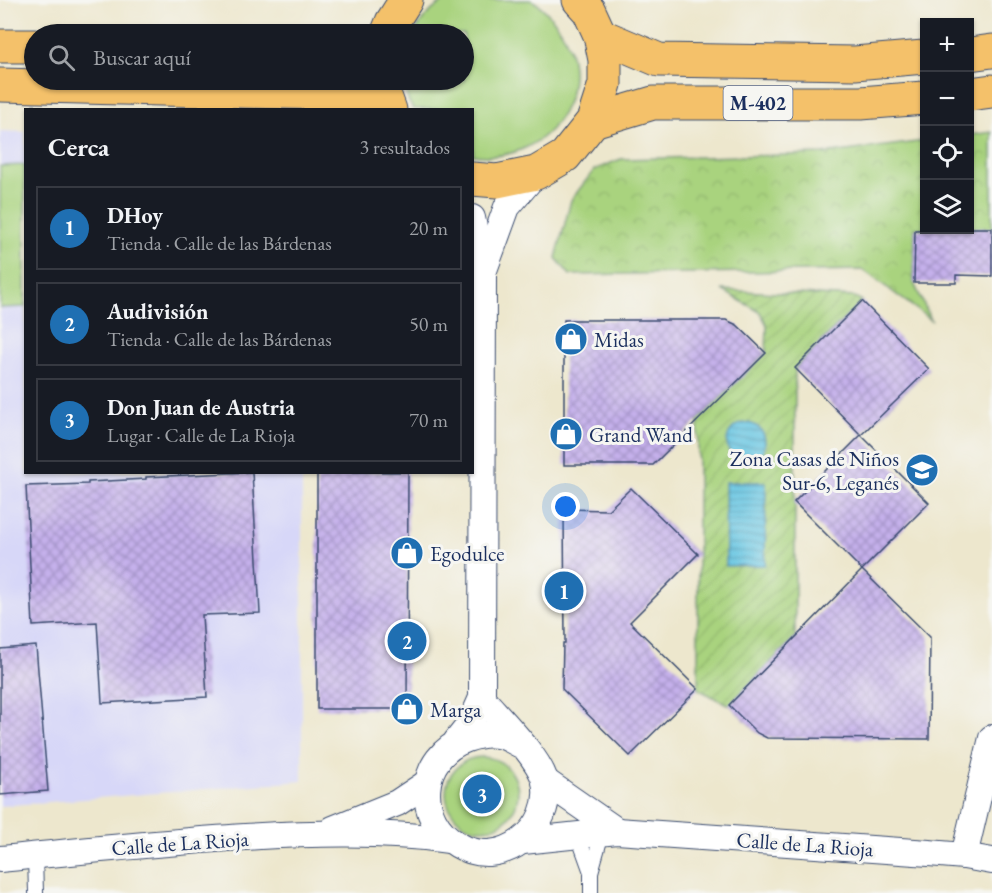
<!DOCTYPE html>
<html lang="es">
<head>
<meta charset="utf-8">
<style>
  body { margin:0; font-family:"EB Garamond",serif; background:#242831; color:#f1f3f6 }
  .controls { position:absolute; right:18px; top:18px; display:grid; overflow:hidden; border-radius:0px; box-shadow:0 2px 4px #0004 }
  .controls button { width:54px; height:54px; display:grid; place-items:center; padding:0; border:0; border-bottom:2px solid #363941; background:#171b24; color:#f1f3f6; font:30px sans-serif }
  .you { position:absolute; left:566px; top:507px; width:21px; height:21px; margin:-15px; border:4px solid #fff; border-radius:50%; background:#1a73e8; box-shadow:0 0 0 9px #1a73e833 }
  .badge { display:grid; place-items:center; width:39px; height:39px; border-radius:50%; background:#1f6fb2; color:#fff; font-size:20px; font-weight:700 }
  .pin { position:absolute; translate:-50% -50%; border:3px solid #fff; box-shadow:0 2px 6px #0006 }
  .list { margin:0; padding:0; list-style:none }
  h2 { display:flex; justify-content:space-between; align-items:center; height:78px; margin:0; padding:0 24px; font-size:26px }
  h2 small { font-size:20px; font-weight:400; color:#9ea1a6 }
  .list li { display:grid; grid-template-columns:39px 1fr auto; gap:18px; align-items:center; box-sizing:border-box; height:84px; margin:0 12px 12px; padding:0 12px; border:2px solid #363941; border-radius:0px }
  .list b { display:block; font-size:22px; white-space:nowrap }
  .list p { margin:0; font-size:20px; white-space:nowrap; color:#9ea1a6 }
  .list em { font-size:20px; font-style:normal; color:#9ea1a6 }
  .icon { flex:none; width:33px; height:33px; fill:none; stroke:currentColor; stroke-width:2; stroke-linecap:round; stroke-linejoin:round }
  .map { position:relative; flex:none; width:992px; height:893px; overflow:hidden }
  .search { position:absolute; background:#171b24; box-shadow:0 2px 4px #0004; left:24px; top:24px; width:450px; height:66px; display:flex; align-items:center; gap:15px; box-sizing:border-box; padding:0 21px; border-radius:33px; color:#9ea1a6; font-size:22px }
  .panel { position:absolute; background:#171b24; box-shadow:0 2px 4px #0004; left:24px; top:108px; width:450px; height:366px; border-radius:0px }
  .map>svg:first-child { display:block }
</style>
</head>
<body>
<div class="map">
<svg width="992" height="893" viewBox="0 0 992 893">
  <defs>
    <pattern id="park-crowns" width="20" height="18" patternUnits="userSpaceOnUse" patternTransform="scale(1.5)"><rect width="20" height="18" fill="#a9d37e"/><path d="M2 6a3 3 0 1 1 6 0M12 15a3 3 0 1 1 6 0" fill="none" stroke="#91b56f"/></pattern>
    <pattern id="garden-furrows" width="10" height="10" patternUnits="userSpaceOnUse" patternTransform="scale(1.5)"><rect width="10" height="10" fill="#a9d37e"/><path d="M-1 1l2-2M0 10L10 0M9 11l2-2" fill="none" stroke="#91b56f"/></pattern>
    <pattern id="water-rules" width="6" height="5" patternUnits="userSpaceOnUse" patternTransform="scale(1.5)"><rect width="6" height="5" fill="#64c5e2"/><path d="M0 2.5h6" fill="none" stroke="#52a0ba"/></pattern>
    <pattern id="building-cross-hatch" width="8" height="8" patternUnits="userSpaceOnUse" patternTransform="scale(1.5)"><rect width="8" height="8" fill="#c5b0eb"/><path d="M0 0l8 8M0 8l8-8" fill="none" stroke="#9f90c2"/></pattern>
  </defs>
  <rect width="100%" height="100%" fill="#f6f6f2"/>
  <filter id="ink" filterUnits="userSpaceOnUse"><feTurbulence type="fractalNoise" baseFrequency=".0167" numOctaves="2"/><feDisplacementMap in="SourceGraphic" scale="12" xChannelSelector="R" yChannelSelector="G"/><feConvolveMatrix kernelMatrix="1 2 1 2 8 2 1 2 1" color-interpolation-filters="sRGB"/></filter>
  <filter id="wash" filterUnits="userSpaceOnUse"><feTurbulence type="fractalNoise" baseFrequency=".008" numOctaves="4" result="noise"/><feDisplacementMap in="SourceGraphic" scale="24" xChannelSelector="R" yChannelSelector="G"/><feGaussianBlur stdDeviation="1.35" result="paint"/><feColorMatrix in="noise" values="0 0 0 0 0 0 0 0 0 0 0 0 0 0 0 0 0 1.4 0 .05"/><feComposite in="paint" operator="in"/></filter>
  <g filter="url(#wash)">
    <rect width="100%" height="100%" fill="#ede7cd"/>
    <path fill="#d7d7f8" d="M0 131 25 132 26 472 302 473V781L0 806Z"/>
    <g fill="#a9d37e" stroke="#62816e" stroke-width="1.5">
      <path d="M447 0C467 0 487 0 507 0 513 0 523 0 530 0 538 2 545 10 551 17 605 79 553 167 473 155L472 110 413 109 408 100 404 80H464V34H414C421 20 432 8 447 0Z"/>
      <path d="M25 165V307L0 308V166Z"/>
      <circle cx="482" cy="793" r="36"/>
    </g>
    <g fill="url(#park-crowns)" stroke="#62816e" stroke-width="1.5">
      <path d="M992 132V228H970V135Z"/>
      <path d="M924 141V228H915L914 283 931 320 863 270 570 275 556 258 571 200 594 170 621 159 823 154Z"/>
    </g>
    <path fill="url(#garden-furrows)" stroke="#62816e" stroke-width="1.5" d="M722 290 855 297 862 301 795 368V637L729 705 698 689V420L766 353 767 325 760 312Z"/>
    <g fill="url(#water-rules)" stroke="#407aa0" stroke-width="1.5">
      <circle cx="746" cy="442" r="19"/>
      <path d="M725 482H766L765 565 726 566Z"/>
    </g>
    <g id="blocks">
      <g fill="url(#building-cross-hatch)">
        <path d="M969 228H992V276L956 275V283H914L915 230Z"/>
        <path d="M862 301 929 369 861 435 795 368Z"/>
        <path d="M564 320H726L737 325 766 353 653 465H564Z"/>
        <path d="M861 435 929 503 862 570 794 502Z"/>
        <path d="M252 472 260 613 202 615 207 697 102 703 97 622 33 626 26 486 88 484V482L146 479V477Z"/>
        <path d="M317 472H408L407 709H317Z"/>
        <path d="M631 488 698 554 630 622 698 689 630 756 562 689 563 643H565L564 509 608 510Z"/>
        <path d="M862 570 930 637 929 739 767 738 757 733 729 705Z"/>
        <path d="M36 646 48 791 0 795V649Z"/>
      </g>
    </g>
  </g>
  <g filter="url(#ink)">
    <use href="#blocks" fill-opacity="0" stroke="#3a4b6f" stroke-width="1.5"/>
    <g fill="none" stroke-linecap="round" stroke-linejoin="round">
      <g stroke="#3a4b6f" stroke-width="16">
        <g id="service">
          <path d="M578 836 591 872"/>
          <path d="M35 856 36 893"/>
          <path d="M591 893V872L602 833"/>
        </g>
      </g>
      <g stroke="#3a4b6f" stroke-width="28">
        <g id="minor">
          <path d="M484 270 507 207 536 173"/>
          <path d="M482 698C499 718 539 757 545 781 555 829 501 871 458 845 414 820 417 756 467 739 478 735 491 733 502 736 509 738 516 743 523 746"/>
          <path d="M456 742 471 723 482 698 483 271 472 218"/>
          <path d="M545 781 617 831"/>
          <path d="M333 829 397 803 427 783"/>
          <path d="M523 841 617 831 929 853 964 856 992 861"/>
          <path d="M964 856 992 738"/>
          <path d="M0 859C82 851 163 842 245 837 313 833 381 831 449 840"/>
        </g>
      </g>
      <g stroke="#3a4b6f" stroke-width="35">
        <g id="trunk">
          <path d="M387 34 392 22 406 0"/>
          <path d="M600 35 659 60 855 63 924 57"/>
          <path d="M0 46H34"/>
          <path d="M970 54 992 51"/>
          <path d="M382 80V88L390 110"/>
          <path d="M0 85 329 93 362 103 370 110"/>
          <path d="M970 94 992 91"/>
          <path d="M593 121 653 103H861L924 98"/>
          <path d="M472 179 497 181 536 173 565 156 593 121 605 84V60L600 35 589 11 579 0"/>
        </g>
      </g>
      <use href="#service" stroke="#fff" stroke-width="14"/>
      <use href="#minor" stroke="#fff" stroke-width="26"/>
      <use href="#trunk" stroke="#f4c16a" stroke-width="33"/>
    </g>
  </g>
  <defs>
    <g id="shop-disc" transform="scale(1.725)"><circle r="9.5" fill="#1f6fb2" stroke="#f6f6f2"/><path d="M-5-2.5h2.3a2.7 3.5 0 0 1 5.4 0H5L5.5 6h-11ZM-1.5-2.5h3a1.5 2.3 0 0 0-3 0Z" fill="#fff"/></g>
    <g id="school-disc" transform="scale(1.725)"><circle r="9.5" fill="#1f6fb2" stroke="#f6f6f2"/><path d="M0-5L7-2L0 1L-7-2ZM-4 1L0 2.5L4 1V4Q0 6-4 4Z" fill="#fff"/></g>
  </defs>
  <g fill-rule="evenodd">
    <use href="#shop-disc" x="571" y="339"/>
    <use href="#shop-disc" x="566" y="434"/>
    <use href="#school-disc" x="922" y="470"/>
    <use href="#shop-disc" x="407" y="553"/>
    <use href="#shop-disc" x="407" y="709"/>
  </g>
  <g text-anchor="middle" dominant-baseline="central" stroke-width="6" stroke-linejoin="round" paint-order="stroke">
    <rect fill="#f6f6f2" stroke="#5d6b8a" stroke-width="1.5" x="723.5" y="86" width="69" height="34" rx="4.5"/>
    <g font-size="20" font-weight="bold" fill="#1b2f5e">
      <text x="758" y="103">M-402</text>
    </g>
    <g font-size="21" fill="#1b2f5e" stroke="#f6f6f2" text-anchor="start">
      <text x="594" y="339">Midas</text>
      <text x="589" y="434">Grand Wand</text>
      <text x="899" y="458" text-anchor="end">Zona Casas de Niños<tspan x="899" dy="24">Sur-6, Leganés</tspan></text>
      <text x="430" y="553">Egodulce</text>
      <text x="430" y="709">Marga</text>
    </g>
    <g font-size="21" fill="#1b2f5e" stroke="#f6f6f2">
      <text transform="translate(180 843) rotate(-4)">Calle de La Rioja</text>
      <text transform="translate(805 844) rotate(4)">Calle de La Rioja</text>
    </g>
  </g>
</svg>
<div class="controls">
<button>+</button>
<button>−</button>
<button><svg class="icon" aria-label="locate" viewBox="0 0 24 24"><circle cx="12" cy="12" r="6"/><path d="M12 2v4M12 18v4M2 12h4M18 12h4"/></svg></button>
<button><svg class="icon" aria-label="layers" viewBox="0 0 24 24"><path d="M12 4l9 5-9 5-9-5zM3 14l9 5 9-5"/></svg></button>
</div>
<div class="you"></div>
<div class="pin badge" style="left:564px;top:591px">1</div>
<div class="pin badge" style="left:407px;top:641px">2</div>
<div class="pin badge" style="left:482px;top:794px">3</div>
<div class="search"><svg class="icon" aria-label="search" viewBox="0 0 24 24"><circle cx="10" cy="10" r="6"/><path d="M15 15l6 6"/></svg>Buscar aquí</div>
<section class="panel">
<h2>Cerca<small>3 resultados</small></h2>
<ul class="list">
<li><span class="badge">1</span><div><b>DHoy</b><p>Tienda · Calle de las Bárdenas</p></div><em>20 m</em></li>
<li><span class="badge">2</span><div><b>Audivisión</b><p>Tienda · Calle de las Bárdenas</p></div><em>50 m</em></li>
<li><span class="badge">3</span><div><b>Don Juan de Austria</b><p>Lugar · Calle de La Rioja</p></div><em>70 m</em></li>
</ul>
</section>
</div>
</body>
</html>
